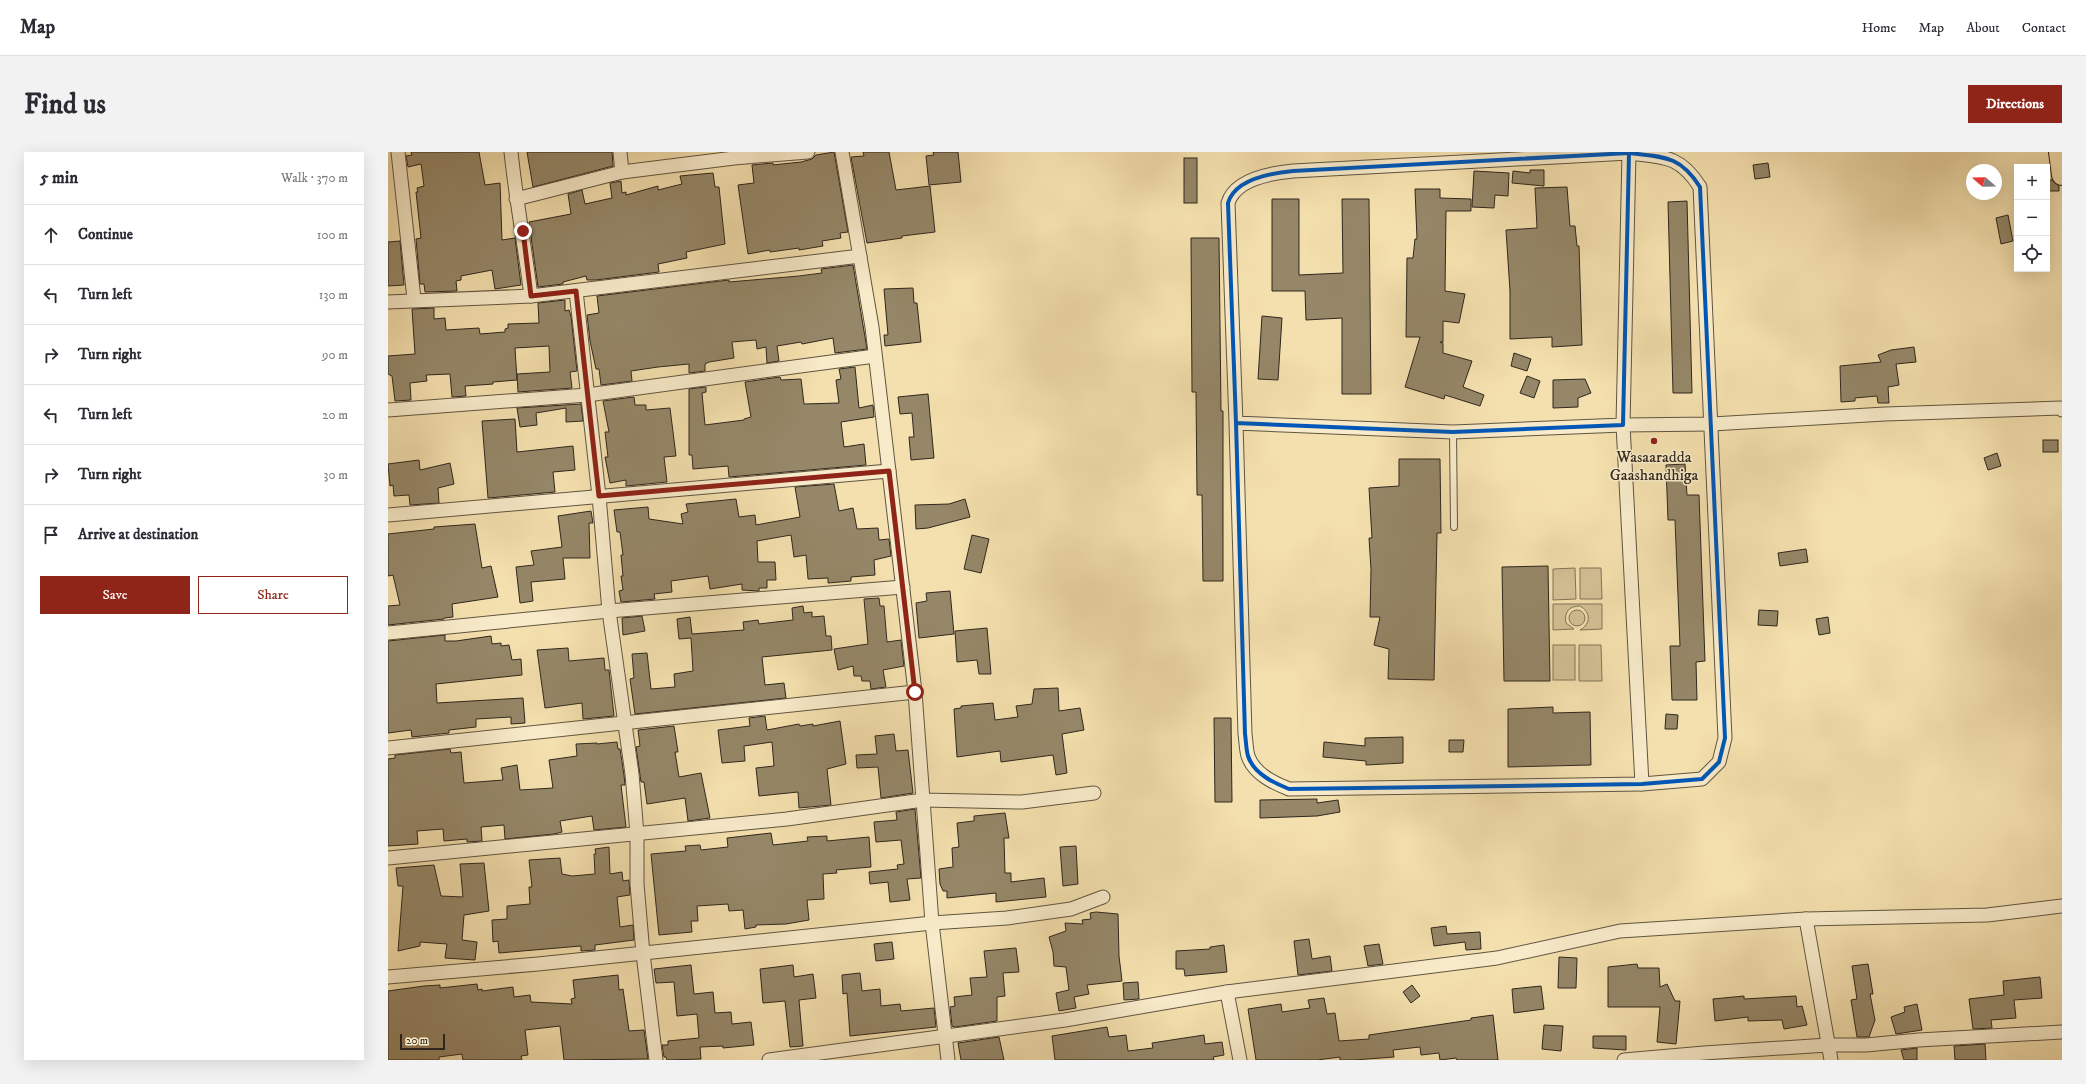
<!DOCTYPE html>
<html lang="en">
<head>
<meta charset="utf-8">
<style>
  body { margin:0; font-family:"IM FELL DW Pica",serif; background:#f2f2f3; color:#2b2b33 }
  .controls { position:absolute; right:12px; top:12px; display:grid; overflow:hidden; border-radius:0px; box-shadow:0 4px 16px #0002 }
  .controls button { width:36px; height:36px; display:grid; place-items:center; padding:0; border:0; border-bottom:1px solid #e1e1e2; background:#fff; color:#2b2b33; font:20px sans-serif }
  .compass { position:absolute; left:1578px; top:12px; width:36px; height:36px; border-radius:50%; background:#fff; box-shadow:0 4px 16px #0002; rotate:290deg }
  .scale { position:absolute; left:12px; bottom:10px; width:45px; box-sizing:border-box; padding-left:4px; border:2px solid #2f271d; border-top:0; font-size:11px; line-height:14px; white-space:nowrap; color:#2f271d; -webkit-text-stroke:3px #f8ebca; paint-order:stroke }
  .stop { position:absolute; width:12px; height:12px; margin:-9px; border:3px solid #8f2418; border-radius:50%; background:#fff }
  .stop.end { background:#8f2418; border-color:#fff; box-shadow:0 1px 4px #0008 }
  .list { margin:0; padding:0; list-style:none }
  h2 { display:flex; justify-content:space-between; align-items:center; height:52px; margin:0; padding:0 16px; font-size:17px }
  h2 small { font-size:13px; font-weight:400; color:#7c7c81 }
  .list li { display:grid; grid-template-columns:26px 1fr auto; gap:12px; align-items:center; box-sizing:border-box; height:60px; padding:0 16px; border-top:1px solid #e1e1e2 }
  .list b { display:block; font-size:15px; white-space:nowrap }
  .list em { font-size:13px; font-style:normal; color:#7c7c81 }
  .actions { display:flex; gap:8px; padding:12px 16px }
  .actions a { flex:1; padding:9px 0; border:1px solid #8f2418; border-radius:0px; text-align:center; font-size:14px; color:#8f2418 }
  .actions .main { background:#8f2418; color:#fff }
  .icon { flex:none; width:22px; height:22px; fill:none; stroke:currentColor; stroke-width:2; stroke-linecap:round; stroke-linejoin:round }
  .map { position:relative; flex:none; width:1674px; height:908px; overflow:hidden; border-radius:0px }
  header { display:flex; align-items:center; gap:24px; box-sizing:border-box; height:56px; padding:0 20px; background:#fff; border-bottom:1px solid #e1e1e2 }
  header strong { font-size:19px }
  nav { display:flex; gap:22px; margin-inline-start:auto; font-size:14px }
  .intro { display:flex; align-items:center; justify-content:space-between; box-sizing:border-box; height:96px; padding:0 24px }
  h1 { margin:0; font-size:28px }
  .button { padding:10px 18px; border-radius:0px; background:#8f2418; color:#fff; font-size:14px; font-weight:700 }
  main { display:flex; gap:24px; padding:0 24px }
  aside { flex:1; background:#fff; border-radius:0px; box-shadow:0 4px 16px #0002 }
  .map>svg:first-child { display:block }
</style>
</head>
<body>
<header>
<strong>Map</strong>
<nav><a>Home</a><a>Map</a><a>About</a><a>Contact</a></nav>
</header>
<div class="intro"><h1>Find us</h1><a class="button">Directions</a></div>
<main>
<aside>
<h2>5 min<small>Walk · 370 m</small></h2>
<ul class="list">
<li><svg class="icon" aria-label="ahead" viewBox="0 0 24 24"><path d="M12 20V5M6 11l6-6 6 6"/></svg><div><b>Continue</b></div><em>100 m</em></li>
<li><svg class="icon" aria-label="left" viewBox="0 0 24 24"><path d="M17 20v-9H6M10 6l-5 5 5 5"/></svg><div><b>Turn left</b></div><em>130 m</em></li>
<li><svg class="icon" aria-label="right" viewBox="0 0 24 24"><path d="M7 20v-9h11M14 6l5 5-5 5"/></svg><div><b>Turn right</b></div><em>90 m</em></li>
<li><svg class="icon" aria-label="left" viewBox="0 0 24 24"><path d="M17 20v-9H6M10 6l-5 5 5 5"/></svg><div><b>Turn left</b></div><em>20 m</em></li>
<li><svg class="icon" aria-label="right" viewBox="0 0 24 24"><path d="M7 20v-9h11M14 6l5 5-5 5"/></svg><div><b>Turn right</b></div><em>30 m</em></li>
<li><svg class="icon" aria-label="arrive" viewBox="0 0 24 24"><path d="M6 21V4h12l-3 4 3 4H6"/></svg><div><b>Arrive at destination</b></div></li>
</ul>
<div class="actions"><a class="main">Save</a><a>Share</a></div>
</aside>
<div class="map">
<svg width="1674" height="908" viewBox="0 0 1674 908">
  <rect width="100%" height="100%" fill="#f4e0ae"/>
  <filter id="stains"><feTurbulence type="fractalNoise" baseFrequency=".005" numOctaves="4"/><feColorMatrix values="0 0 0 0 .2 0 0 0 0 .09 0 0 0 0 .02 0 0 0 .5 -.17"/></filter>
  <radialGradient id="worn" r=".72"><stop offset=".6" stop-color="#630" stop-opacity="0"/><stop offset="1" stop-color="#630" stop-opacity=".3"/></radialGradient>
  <g fill="#d3c195" stroke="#817459">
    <path d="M1187 416 1188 447 1165 448V417Z"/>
    <path d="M1192 416H1213L1214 447H1192Z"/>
    <path d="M1165 452H1214V477L1192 478C1203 472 1203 460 1192 454 1181 454 1176 460 1178 471L1186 477 1165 478Z"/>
    <circle cx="1189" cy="466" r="8"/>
    <rect x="1165" y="493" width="22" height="35"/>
    <path d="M1191 493H1213L1214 529H1191Z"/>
  </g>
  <g fill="#958768" stroke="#2f271d">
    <path d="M23 0H91L97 33 112 31 114 88 127 86 133 133 107 137 104 118 73 124V128L68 129 69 139 37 140 36 132H32L28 87 33 86 28 40H30L29 36 36 34 33 12 20 15 18 4 24 3Z"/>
    <path d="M139 0H224L225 14 145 35Z"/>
    <path d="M446 0 460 80 452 81 453 86 434 89 435 94 411 98V96L382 100V98L360 102 350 33 366 31 364 13 385 11V13L413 10 424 7 428 3Z"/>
    <path d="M475 0H501L508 38 542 34 547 80 514 84V86L479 91 463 5 476 4Z"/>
    <path d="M545 0H570L573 30 541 33 538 4 546 3Z"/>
    <rect x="796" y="6" width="13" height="45"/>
    <path d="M1380 11 1382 25 1367 27 1365 13Z"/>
    <path d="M1142 18H1156V34L1124 31 1125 19 1142 21Z"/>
    <path d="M1086 19 1121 21 1120 44 1107 43 1106 56 1084 55Z"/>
    <path d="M325 21 327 35H331L337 92 298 100 299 106 270 112 271 120 208 128H199L198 124 175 130V132L150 135 141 70 183 62 180 42 194 38 197 52 224 46 222 31 233 29 234 41 238 40V43L270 34V38L294 32 292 24Z"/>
    <path d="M1659 28H1664L1671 34V39H1659Z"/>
    <path d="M1179 35 1182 74H1187L1189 94H1191L1194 193 1164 195V185L1122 187V139L1118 78 1149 76 1147 36Z"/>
    <path d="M1027 37H1052V46L1083 47V59H1058L1057 139 1077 142 1071 171 1055 169V190H1052L1055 191V201L1084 209 1075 235 1096 243 1092 254 1057 243 1056 247 1017 235 1032 185H1018L1019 106H1025L1027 87H1029Z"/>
    <path d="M884 47H911V123L955 121 954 47H981L983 242H954V166L918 168 917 139H884Z"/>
    <path d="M1299 49 1304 241H1285L1280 50Z"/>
    <path d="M1620 63 1625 89 1613 92 1608 66Z"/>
    <path d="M803 86H831L833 259H835V429H815L814 343H809L808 240H804Z"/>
    <path d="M12 89 16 133 0 134V90Z"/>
    <path d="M465 113 479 197 447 201 445 186 414 192 413 190 389 194 391 209 379 211 378 195 369 197 368 188 344 190 346 206 321 210 317 212V219L301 221V212L270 215 243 219 244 229 213 233 211 217H208L202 189 199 163 211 161 209 144 341 128V130L411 124 434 121 433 117Z"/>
    <path d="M525 136 526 151H529L533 190 497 194 496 183H500L496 137Z"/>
    <path d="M177 148V159L181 158 183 164 189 219 182 220 184 236 130 240 129 222 162 220 161 194 127 196 129 228 105 230V232L77 234 78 244 64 245 62 222 38 223 39 229 22 231 23 248 7 249 4 224 0 222V204L27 202 24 157 46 156V167L57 166 58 178 91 176 92 182 117 180V177L120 176V172L151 171 150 151Z"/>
    <path d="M874 164 894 166 890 228 870 227Z"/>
    <path d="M1526 195 1528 210 1508 212 1511 233 1500 235 1501 251H1490L1489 244 1467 246V249L1453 250 1452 214 1493 210 1490 203 1503 198Z"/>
    <path d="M1126 201 1143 207 1139 219 1123 214Z"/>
    <path d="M467 215 471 256 485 253 486 265 453 270 456 295 476 292 478 313 341 325 340 314 305 317 304 303H301V237L318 235V240L314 241 317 273 356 268V267L363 265 357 230 392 225 393 228 413 227 416 252 451 251 448 228 453 227 451 217Z"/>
    <path d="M1139 224 1152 229 1146 246 1132 241Z"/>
    <path d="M1197 227 1203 241 1190 246V255L1165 256V228Z"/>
    <path d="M540 242 546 306 523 308 521 285H526L524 261 512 262 510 245Z"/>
    <path d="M246 245 247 253H258V258L282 256 288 304 276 305 279 330 238 334V328L222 331 217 305H220L217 280H221L215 249Z"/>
    <path d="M193 252 195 269 178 270V256L148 261 149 273 132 275 129 256Z"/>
    <path d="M127 267 129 300 185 294 187 318 165 320 167 340 100 346 94 269Z"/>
    <rect x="1655" y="288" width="15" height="12"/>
    <path d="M1609 301 1613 314 1600 318 1596 306Z"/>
    <path d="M1011 307H1052L1053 381H1049L1046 528 1000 527 1001 497 986 493 992 465H982L983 417 981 386H984L981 336 1011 334Z"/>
    <path d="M31 308 32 318 62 311 66 332 50 336 51 351 22 353 21 343 6 344 5 333 2 334 0 312Z"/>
    <path d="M1297 312 1299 343H1311L1317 509 1308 510 1309 548H1284L1282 494H1292L1287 368H1280L1278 313Z"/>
    <path d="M446 332 451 359 465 356 469 377 490 376 491 388 501 387 503 404 486 408 487 423 463 425V429L440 431V426L420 427 418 403 406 405 403 383 369 389 370 410H387L388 428H379V436H371V439L354 438V432L322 437 320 424 283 429 284 440 266 442 267 447 233 450 231 439 235 438 233 424H235L233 403H235L232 380H229L226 358 260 355 261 367 295 372 293 362 300 360 298 352 348 347 351 365 367 363 368 373 412 365 407 335Z"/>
    <path d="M577 347 582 365 540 376 528 377 527 353 561 352Z"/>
    <path d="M203 359 205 371H201L202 406H175L177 427 143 430 145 449 132 451 128 415 146 413 143 399 174 395 170 364Z"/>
    <path d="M87 372 94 416 103 414 110 445 64 452 65 465 56 466V467L0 473V454L12 453 5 423 0 424V382L46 377V375Z"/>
    <path d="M584 383 601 387 593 421 576 417Z"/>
    <path d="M1418 397 1420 410 1392 414 1390 401Z"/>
    <path d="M1160 414 1162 529H1116L1114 415Z"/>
    <path d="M562 439 566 482 531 486 528 451 539 449 538 441Z"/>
    <path d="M491 446 492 454H496L499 490 513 488 516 514 495 518 498 535 483 537 482 529H474L473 524H466L465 514 450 518 446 497 480 492 476 447Z"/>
    <path d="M415 454 416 461 424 460V465L436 464 438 484H443L444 498 374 505 377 533 396 531 398 546 247 562 242 527 246 526 244 502 259 501 263 537 287 535 286 522 305 519 303 486 291 487 289 467 302 465 304 482 356 478 355 470 370 468 371 472 405 468 404 456Z"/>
    <path d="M1371 458 1390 459 1389 474 1370 473Z"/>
    <path d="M254 464 257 479 235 483 234 466Z"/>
    <path d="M1440 465 1442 481 1431 483 1428 467Z"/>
    <path d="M599 476 603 522H591L589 508 569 510 567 479Z"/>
    <path d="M57 483V489H68L103 484 104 492 113 491V494L121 493 124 508 133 507 134 523 48 532 49 551 135 546 137 571 123 572V565L88 567V575L61 578V581L24 585 23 578 0 581V489Z"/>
    <path d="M180 496 181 509 216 506 217 518H221L226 564 195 567 194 551 157 556 149 498Z"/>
    <path d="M670 536 671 559 692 556 696 578 674 582 679 621 668 623 665 603 613 610 612 599 569 605 566 557 573 556V554L605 551 607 568 630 565 628 554 644 552 646 537Z"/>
    <path d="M1165 555V561L1202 560 1203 613 1120 615V557Z"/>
    <path d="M1278 562 1290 563 1289 577H1277Z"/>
    <path d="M377 564 379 578 411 572 412 574 425 572V574L452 569 458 612 439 617 443 653 411 656 410 640 371 644 368 616 386 614 384 590 356 594 357 609 334 611 330 578 362 574 361 566Z"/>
    <path d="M826 566H843L844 650H827Z"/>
    <path d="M286 574 290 600H287L291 625 313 621 322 666 300 669 297 646 259 652 256 630H253L248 595 252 594 250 578Z"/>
    <path d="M506 582 508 599 520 598 525 641 493 646 490 615 469 616 468 603 489 602 487 584Z"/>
    <path d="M1015 585V611L978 613V609L935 605 936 590 977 594V586Z"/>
    <path d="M1061 588H1076L1075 600H1061Z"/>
    <path d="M229 590 230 597H232L236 623 237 633H233L238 675 206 678 204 664 172 669 174 680 166 682 117 687 116 673 93 675 94 689 79 690V687L56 689 55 677 29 679 30 692 0 694V607L7 606V603L62 597 63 601 73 600 76 631 115 628 113 616 129 613 132 638 165 636 161 608 189 604 188 592 209 591V592Z"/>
    <path d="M929 647V651L950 648 952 660 929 664 872 666V648Z"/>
    <path d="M527 657 533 726 519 727 522 748 502 750 500 730 482 732 481 720 510 717 509 713 516 712 513 688 488 690 486 670 509 668 508 660Z"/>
    <path d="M617 661 621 686H616L617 721H623V730L656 726 658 745 608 750V741L559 746V739H555L552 732 551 717 565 715 564 696 571 695 569 671 586 669V664Z"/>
    <path d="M383 681 385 693 420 689 419 685 439 684V689L481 685 483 715 448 718 449 721 435 722 436 747 419 748 421 768 398 772 368 773V775L357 777 355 758 341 759 340 752 309 754 310 769H303L304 780 271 783 263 702 298 699 297 694 312 693 313 698 340 695 339 686Z"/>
    <path d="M688 694 690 732 675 734 672 695Z"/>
    <path d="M221 695 222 722 234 720 235 729 241 728 242 743 229 745 232 775 245 773 246 788 207 793V798L193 799V794L111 801 110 789 105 790 104 768 119 767V754L142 752 141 735H144L141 708 172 706 174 722 184 724 207 722 206 702H208L207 697Z"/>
    <path d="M96 711 101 759 76 763 74 788 89 790 87 808 57 806 59 792 32 790V794L10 799 15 734H10L8 716 46 713 53 744 75 745 72 712Z"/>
    <path d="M708 760 730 762 731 804 734 829 699 833 701 842 686 845 688 856 671 859 668 841 681 838 678 815 666 814 665 800 661 785 678 779 677 771 695 772 694 768 703 767 702 761Z"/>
    <path d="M1058 774 1059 782 1092 780 1093 797 1078 798 1077 790 1046 794 1043 776Z"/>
    <path d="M921 787 924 807 942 804 944 819 910 823 906 789Z"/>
    <path d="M504 790 506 807 488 809 486 792Z"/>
    <path d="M991 792 995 812 980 814 976 794Z"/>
    <path d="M836 793 839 820 797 824 796 817H788V799L822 797V795Z"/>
    <path d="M628 796 631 820 615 821 617 844 609 845V869L567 875 564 874 562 855 567 854 566 845 584 843 582 826 599 825 596 799Z"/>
    <path d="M1171 805 1189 806 1188 836H1170Z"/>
    <path d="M1249 812 1250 816H1271L1272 835 1279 832 1287 849H1292L1288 892 1269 890 1272 855H1220V815Z"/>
    <path d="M1480 812 1485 842H1482L1487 868 1481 885H1469L1463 848 1469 847 1464 814Z"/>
    <path d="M303 813 306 842 325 840 327 861 343 860 344 872 363 870 366 893 335 896V894L312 895 313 907 279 908 278 905H276L274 893H280V889L311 886 309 862 289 864 286 830 268 831 266 817Z"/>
    <path d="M405 813 406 825 425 822 428 846 411 848 415 894 402 895 397 849 375 851 372 817Z"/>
    <path d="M472 821 474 839 492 837 493 854 512 852 513 859 546 856 548 875 462 884 459 841 455 842 454 823Z"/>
    <path d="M230 823 231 838 235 837 241 879 256 878 260 907 176 908 172 874 137 878 140 903 133 904 134 908H75L74 902 51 905V908H0V839L36 834 52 833V836L89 832 90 838 94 837V839L125 835 126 845 142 843 143 850 184 852 183 847 187 846 185 828Z"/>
    <path d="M1652 825 1654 846 1626 848 1628 866 1603 868 1604 876 1585 877 1581 847 1616 843 1615 829Z"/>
    <path d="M750 830 751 847 736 848 735 831Z"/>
    <path d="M1024 833 1032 844 1023 851 1015 840Z"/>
    <path d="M1153 834 1156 857 1126 861 1124 837Z"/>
    <path d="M1356 844V847L1408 844 1409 855 1414 854 1419 873 1396 877 1394 868 1360 869V865L1327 869 1325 847Z"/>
    <path d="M936 846 939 862 947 861 951 889 981 887V883L1083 868V866L1105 863 1110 908H1069L1068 906 1052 908 1051 901 1033 903 1032 895 1005 898 1006 905 966 908H952V905L929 908H868L860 857 893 852 894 860 922 856 920 848Z"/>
    <path d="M1529 852 1534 878 1508 882 1503 865 1517 860 1516 855Z"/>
    <path d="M1156 873 1175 874 1173 899 1154 897Z"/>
    <path d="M719 875 721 885 738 883 740 899 765 896 764 891 816 883 817 892 834 890 836 903 825 905 826 908H667L664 884Z"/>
    <path d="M1205 884H1238V898L1205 896Z"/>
    <path d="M611 885 616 908H573L570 891Z"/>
    <path d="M1597 892 1598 908H1567L1566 894Z"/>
    <path d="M1529 896V908H1516L1513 898Z"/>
  </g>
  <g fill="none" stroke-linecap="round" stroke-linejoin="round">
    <g stroke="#605541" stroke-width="8">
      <path id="service" d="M1065 280 1066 375"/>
    </g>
    <g stroke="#605541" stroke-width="15">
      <g id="minor">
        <path d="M10 0 26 147"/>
        <path d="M123 0C128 48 137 96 143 144"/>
        <path d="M232 0 234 20"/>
        <path d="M454 0 484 175 527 540 535 648 634 650 706 641"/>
        <path d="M128 47 234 20 346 6 420 0"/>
        <path d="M188 139 211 344 221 459 244 622 249 682V732L255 802 268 908"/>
        <path d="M0 150 143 144 472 104"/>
        <path d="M0 258 199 243 487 204"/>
        <path d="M848 271 840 51C847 27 884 21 905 19L1241 1C1275 5 1292 3 1312 35L1337 586 1331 610 1314 627 1254 632 901 637C886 631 866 622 860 604 858 597 858 588 857 582L848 271 1065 280 1235 273 1241 1"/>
        <path d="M0 363 501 319"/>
        <path d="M0 481 221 459 515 435"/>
        <path d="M0 596 527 540"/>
        <path d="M1254 632 1235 273 1324 272 1497 262 1672 256 1674 258"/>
        <path d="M0 706 399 667 535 648 544 771 560 908"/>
        <path d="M1418 767 1443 908"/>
        <path d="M0 825 150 812 544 771 619 766 683 757 715 745"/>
        <path d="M839 840 852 908"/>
        <path d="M381 908 677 868 839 840 1109 806 1232 779 1418 767 1599 763 1674 754"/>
        <path d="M1236 908 1316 901 1440 893H1478L1531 888 1674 880"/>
      </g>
    </g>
    <g stroke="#2f271d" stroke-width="22">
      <path id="primary" d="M1671 0 1674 23"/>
    </g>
    <use href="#service" stroke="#f8ebca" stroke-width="6"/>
    <use href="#minor" stroke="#f8ebca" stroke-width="13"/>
    <use href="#primary" stroke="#f4e0ae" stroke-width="20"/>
    <g stroke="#f8ebca" stroke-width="6">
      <path id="cycleway" d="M848 271 840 51C847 27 884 21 905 19L1241 1C1275 5 1292 3 1312 35L1337 586 1331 610 1314 627 1254 632 901 637C886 631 866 622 860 604 858 597 858 588 857 582L848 271 1065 280 1235 273 1241 1"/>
    </g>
    <use href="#cycleway" stroke="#0057b8" stroke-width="4"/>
  </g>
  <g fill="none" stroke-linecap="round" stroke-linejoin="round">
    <path stroke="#8f2418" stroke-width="5" d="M135 79 143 144 188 139 211 344 501 319 527 540"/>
  </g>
  <circle fill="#8f2418" stroke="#f8ebca" stroke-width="1.5" cx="1266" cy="289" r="4"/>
  <g text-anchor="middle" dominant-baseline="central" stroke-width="3" stroke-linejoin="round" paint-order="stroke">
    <g font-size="16" fill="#2f271d" stroke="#f8ebca">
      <text x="1266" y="305">Wasaaradda<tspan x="1266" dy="18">Gaashandhiga</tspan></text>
    </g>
  </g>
  <rect width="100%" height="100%" filter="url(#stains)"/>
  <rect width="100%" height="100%" fill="url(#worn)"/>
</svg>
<div class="controls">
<button>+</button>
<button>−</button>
<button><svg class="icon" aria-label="locate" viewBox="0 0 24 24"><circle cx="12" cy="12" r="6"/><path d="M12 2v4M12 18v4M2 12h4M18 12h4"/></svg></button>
</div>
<svg class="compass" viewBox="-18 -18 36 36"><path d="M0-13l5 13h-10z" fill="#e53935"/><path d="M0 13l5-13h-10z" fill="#7c7c81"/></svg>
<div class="scale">20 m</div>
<div class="stop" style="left:527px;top:540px"></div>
<div class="stop end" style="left:135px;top:79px"></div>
</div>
</main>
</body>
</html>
